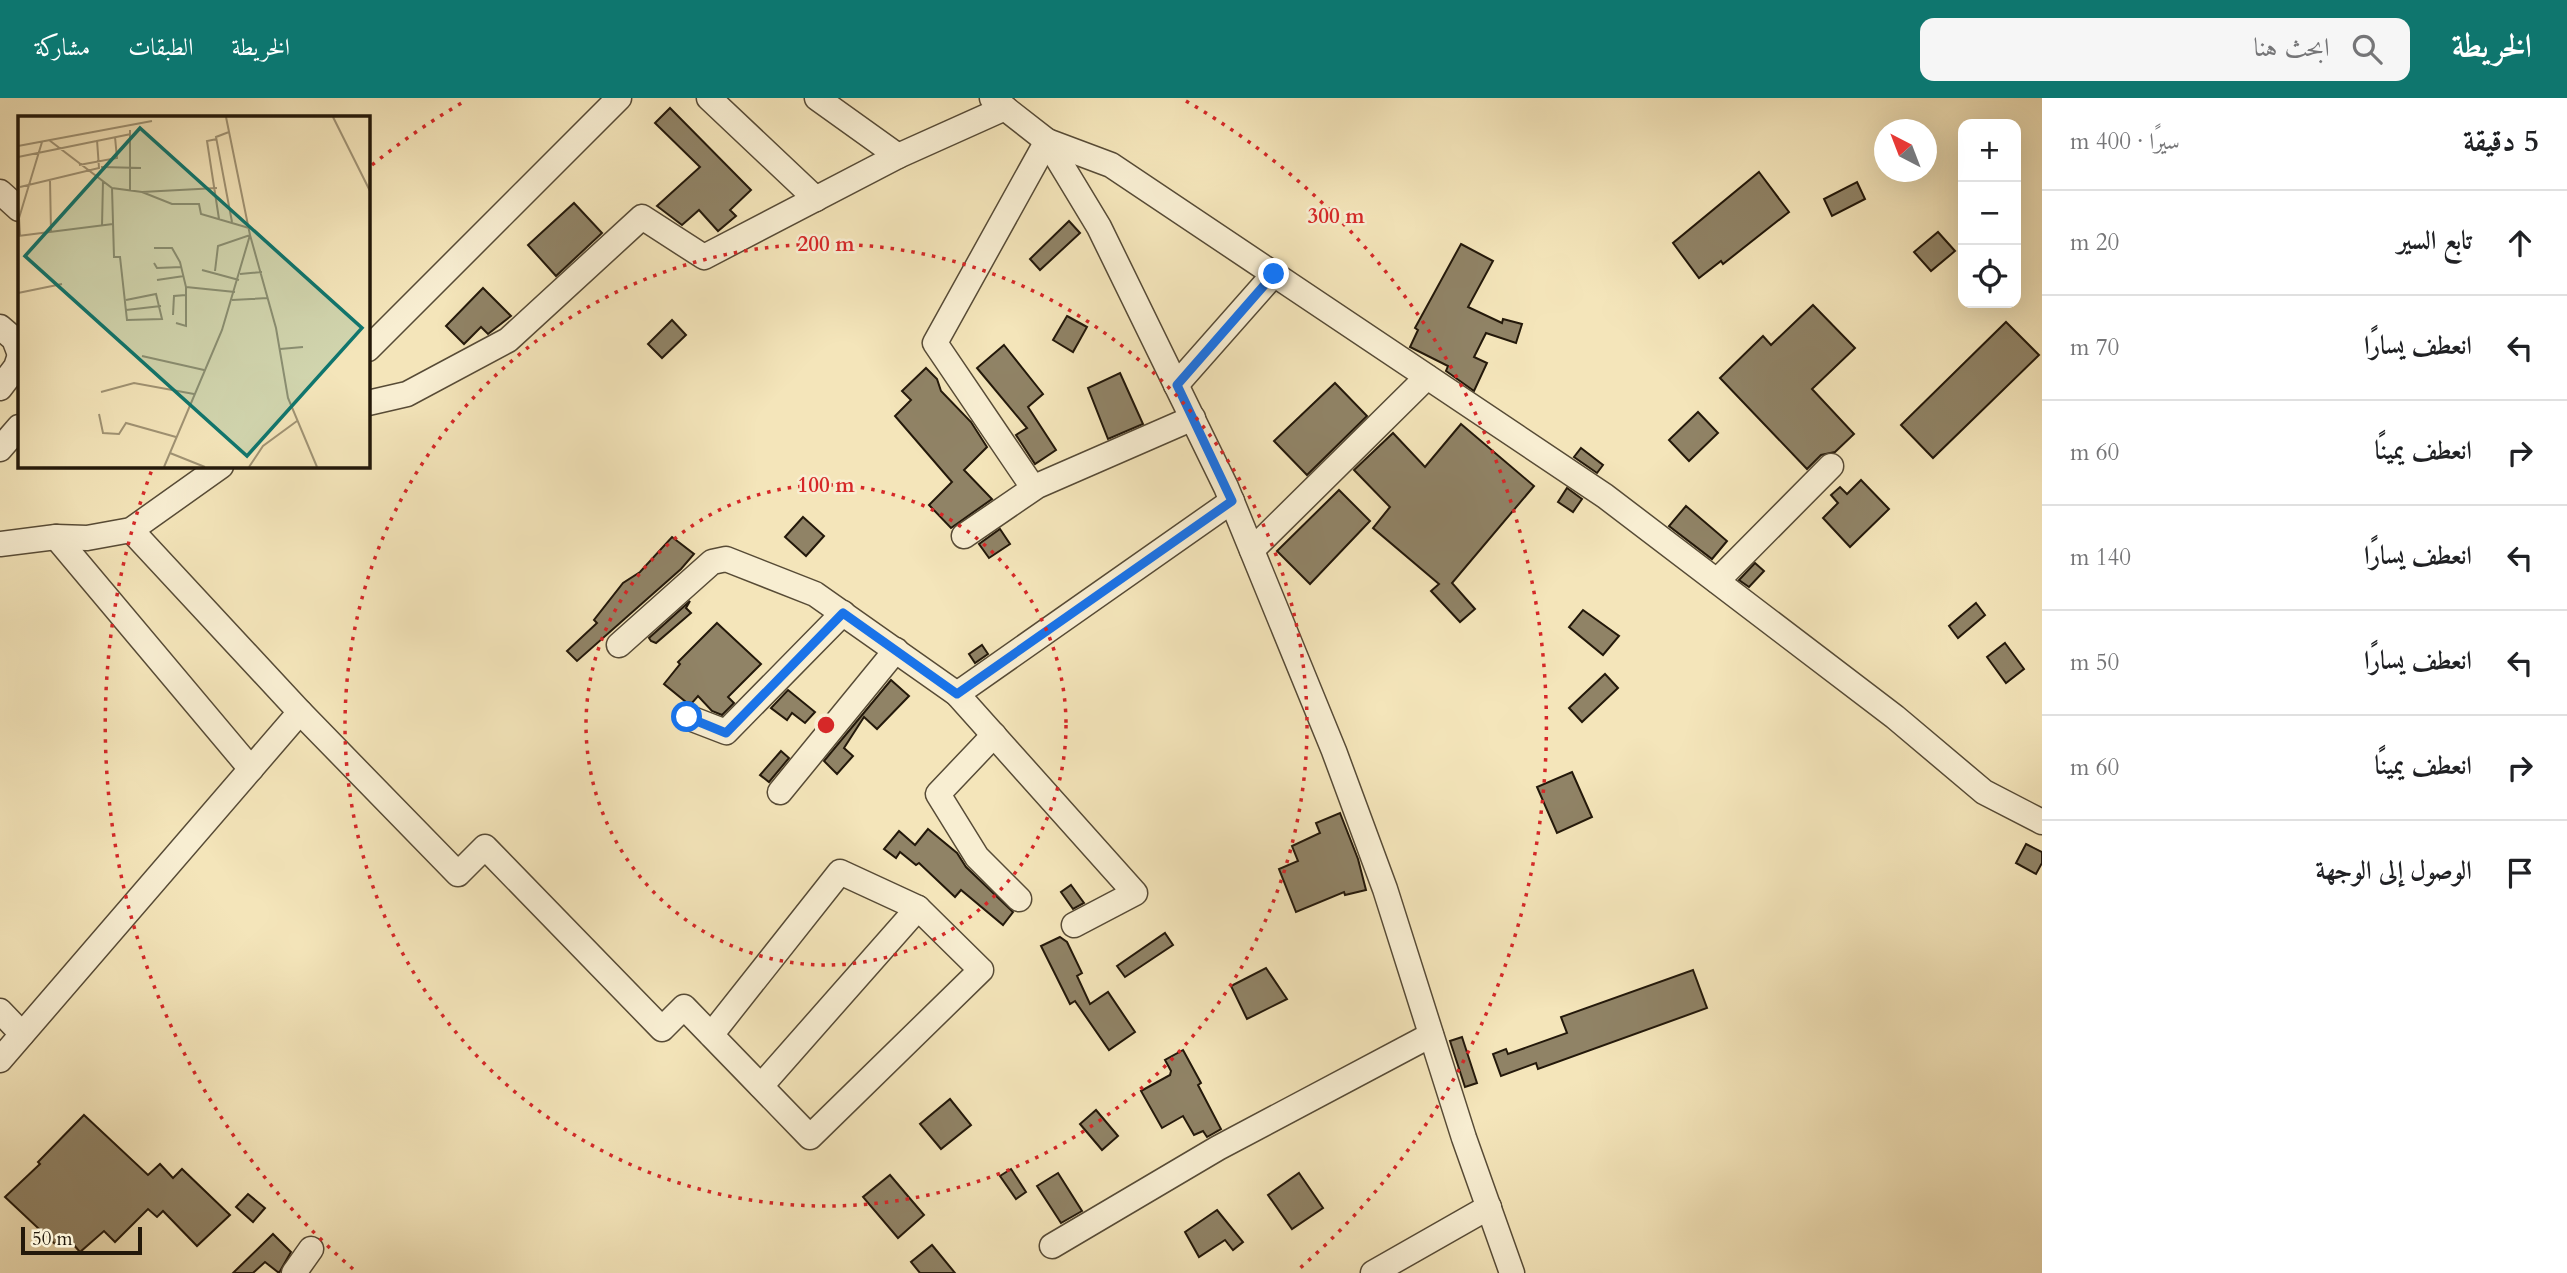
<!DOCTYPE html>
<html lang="ar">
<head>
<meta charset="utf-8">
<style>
  body { margin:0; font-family:Cardo,Amiri,serif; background:#f6f6f6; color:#202124; direction:rtl }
  .controls { position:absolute; right:21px; top:21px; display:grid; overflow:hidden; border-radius:14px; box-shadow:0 7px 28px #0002 }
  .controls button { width:63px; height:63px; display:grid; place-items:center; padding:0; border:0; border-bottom:2px solid #e0e0e0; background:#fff; color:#202124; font:35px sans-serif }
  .compass { position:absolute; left:1874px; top:21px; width:63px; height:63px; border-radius:50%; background:#fff; box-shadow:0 7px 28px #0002; rotate:318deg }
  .scale { position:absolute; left:21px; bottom:18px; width:121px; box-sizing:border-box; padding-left:7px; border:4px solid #23180a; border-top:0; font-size:19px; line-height:24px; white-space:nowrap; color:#23180a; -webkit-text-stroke:5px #f8eed2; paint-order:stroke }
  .stop { position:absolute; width:21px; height:21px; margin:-16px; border:5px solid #1a73e8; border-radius:50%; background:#fff }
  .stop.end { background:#1a73e8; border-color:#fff; box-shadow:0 2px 7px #0008 }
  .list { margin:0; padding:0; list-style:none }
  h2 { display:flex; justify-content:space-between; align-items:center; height:91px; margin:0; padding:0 28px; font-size:30px }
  h2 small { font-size:23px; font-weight:400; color:#757577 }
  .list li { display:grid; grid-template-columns:46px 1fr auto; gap:21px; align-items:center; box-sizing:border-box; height:105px; padding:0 28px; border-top:2px solid #e0e0e0 }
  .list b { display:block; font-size:26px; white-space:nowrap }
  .list em { font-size:23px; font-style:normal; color:#757577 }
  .icon { flex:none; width:38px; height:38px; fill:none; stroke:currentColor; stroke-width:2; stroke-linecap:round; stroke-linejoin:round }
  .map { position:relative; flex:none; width:2042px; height:1175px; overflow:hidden; direction:ltr }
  header { display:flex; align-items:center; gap:42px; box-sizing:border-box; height:98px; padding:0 35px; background:#0f766e; color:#fff }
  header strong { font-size:33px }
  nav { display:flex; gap:38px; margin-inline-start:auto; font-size:24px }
  .search { width:490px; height:63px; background:#f6f6f6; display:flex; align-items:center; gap:18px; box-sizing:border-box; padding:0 24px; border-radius:14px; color:#757577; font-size:26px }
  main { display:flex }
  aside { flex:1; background:#fff }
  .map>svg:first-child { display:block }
</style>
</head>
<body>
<header>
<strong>الخريطة</strong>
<div class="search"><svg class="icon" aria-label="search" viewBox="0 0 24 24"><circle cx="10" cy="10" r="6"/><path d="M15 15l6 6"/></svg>ابحث هنا</div>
<nav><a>الخريطة</a><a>الطبقات</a><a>مشاركة</a></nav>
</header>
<main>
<aside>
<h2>5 دقيقة<small>سيرًا · 400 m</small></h2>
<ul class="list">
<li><svg class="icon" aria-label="ahead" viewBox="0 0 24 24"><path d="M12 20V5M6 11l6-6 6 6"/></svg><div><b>تابع السير</b></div><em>20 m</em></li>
<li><svg class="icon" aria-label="left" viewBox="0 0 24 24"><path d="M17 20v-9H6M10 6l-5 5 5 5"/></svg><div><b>انعطف يسارًا</b></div><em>70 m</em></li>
<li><svg class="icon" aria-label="right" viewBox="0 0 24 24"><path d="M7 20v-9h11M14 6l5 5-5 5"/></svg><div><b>انعطف يمينًا</b></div><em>60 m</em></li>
<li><svg class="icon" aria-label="left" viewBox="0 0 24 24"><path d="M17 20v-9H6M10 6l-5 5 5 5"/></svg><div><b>انعطف يسارًا</b></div><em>140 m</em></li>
<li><svg class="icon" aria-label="left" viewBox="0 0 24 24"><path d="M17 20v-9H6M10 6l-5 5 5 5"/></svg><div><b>انعطف يسارًا</b></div><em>50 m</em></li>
<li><svg class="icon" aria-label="right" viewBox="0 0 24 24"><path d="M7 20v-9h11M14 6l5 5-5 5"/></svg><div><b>انعطف يمينًا</b></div><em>60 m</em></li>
<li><svg class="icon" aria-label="arrive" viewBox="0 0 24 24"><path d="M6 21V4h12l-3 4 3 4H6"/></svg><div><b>الوصول إلى الوجهة</b></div></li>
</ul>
</aside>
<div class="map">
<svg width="2042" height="1175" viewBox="0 0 2042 1175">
  <rect width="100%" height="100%" fill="#f4e5ba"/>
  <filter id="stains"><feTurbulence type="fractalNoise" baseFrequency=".00286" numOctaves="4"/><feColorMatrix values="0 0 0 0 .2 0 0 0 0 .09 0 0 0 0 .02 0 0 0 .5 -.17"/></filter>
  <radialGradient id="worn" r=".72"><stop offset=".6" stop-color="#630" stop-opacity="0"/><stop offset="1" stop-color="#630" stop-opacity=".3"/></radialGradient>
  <g fill="#908366" stroke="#23180a" stroke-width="2">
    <path d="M670 10 751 92 730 112 736 118 718 133 699 112 682 127 657 108 700 69 655 25Z"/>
    <path d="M1759 74 1789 114 1723 166 1721 163 1699 180 1673 145Z"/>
    <path d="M1857 84 1865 101 1832 118 1824 101Z"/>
    <path d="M574 105 602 135 556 178 528 147Z"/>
    <path d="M1069 123 1080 135 1040 172 1030 161Z"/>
    <path d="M1938 134 1955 153 1931 173 1914 154Z"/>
    <path d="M1461 146 1493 163 1468 209 1502 225 1503 221 1522 226 1516 245 1486 235 1474 259 1487 265 1474 293 1446 273 1448 268 1410 249 1418 232 1415 230Z"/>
    <path d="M483 190 511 218 488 236 481 229 464 246 446 228Z"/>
    <path d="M1813 207 1855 250 1812 291 1854 336 1835 354 1821 357 1807 371 1720 280 1763 238 1771 247Z"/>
    <path d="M1067 218 1087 229 1073 254 1053 242Z"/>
    <path d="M672 222 686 237 662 260 648 246Z"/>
    <path d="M2006 224 2039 257 1933 360 1901 327Z"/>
    <path d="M1004 247 1043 296 1028 309 1056 352 1035 366 1016 337 1027 330 977 270Z"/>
    <path d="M926 270 937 281 941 293 971 324 987 349 964 372 992 401 951 430 929 407 952 384 895 318 911 302 902 293Z"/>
    <path d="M1120 275 1143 326 1108 341 1088 290Z"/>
    <path d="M1335 285 1367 318 1307 377 1274 343Z"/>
    <path d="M1698 314 1718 335 1689 363 1669 342Z"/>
    <path d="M1461 326 1534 388 1452 485 1475 511 1460 524 1431 493 1439 486 1373 430 1390 409 1354 372 1393 335 1425 369Z"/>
    <path d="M1581 350 1603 367 1597 375 1574 359Z"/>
    <path d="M1861 382 1889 411 1850 449 1823 420 1838 405 1831 397 1840 389 1847 396Z"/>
    <path d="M1567 390 1582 401 1573 414 1558 404Z"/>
    <path d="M1339 392 1370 423 1310 486 1277 453Z"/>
    <path d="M1686 408 1727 443 1712 461 1669 428Z"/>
    <path d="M803 419 824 438 806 458 785 439Z"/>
    <path d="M1000 431 1010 446 989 460 979 446Z"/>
    <path d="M672 439 694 456 681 471 577 563 567 553 597 525 594 522 623 485 640 474Z"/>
    <path d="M1755 465 1764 473 1749 489 1739 482Z"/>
    <path d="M690 503 686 510 691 515 656 545 651 543 649 540Z"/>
    <path d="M1976 505 1985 517 1958 540 1949 528Z"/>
    <path d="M1583 512 1619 538 1603 557 1569 529Z"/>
    <path d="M717 525 761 566 728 599 734 605 722 617 712 613 698 598 692 605 686 604 664 586 680 566 678 564Z"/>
    <path d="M2005 545 2024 571 2006 585 1987 559Z"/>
    <path d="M982 547 988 556 975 565 969 556Z"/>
    <path d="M1605 576 1618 590 1582 624 1569 610Z"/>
    <path d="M891 582 909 598 877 631 864 619 844 650 853 658 837 676 824 663Z"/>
    <path d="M788 592 815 614 805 625 792 615 787 622 771 610Z"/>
    <path d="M781 653 789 660 769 684 760 677Z"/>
    <path d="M1572 674 1592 719 1557 735 1537 689Z"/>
    <path d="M1340 715 1358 761 1366 792 1345 797 1344 794 1296 814 1279 771 1298 763 1292 748 1320 735 1316 725Z"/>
    <path d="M928 731 957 755 966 769 1013 814 1003 827 961 792 955 799 919 765 916 767 900 754 896 760 884 751 899 733 915 747Z"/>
    <path d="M2026 746 2042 754V765L2036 776 2016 765Z"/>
    <path d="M1071 787 1084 805 1073 811 1061 794Z"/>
    <path d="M1165 835 1173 847 1125 879 1117 868Z"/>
    <path d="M1060 839 1067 844 1082 875 1077 878 1090 906 1108 894 1135 934 1109 952 1075 903 1070 906 1041 848Z"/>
    <path d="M1266 870 1287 901 1247 921 1231 888Z"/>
    <path d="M1693 872 1707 910 1538 971 1536 965 1501 978 1493 956 1506 951 1508 956 1567 935 1561 919Z"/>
    <path d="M1462 939 1477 985 1465 989 1450 943Z"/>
    <path d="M1183 952 1201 985 1198 987 1221 1031 1207 1039 1203 1033 1194 1037 1183 1018 1162 1030 1141 993 1170 977 1171 973 1165 962Z"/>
    <path d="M950 1001 971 1027 941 1051 920 1026Z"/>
    <path d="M1096 1012 1118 1038 1102 1052 1080 1026Z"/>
    <path d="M84 1017 148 1077 160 1066 173 1080 182 1071 230 1117 197 1148 163 1113 157 1119 148 1111 115 1144 104 1133 80 1154 66 1138 56 1147 5 1099 40 1066 38 1064Z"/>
    <path d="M1011 1071 1026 1094 1016 1101 1000 1078Z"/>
    <path d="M1058 1075 1082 1113 1061 1125 1037 1088Z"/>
    <path d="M1299 1075 1323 1110 1292 1131 1268 1097Z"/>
    <path d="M890 1077 924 1117 898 1140 863 1099Z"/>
    <path d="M248 1096 265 1110 253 1124 236 1109Z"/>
    <path d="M1217 1112 1243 1144 1233 1152 1225 1142 1199 1159 1185 1134Z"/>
    <path d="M273 1136 291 1154 279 1175 265 1164 253 1175H233Z"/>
    <path d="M932 1147 955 1175H920L911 1164Z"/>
  </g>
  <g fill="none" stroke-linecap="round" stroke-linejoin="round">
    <g stroke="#574b36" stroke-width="27">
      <g id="minor">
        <path d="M709 0 816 101"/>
        <path d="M817 0 898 58"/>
        <path d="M992 0 1047 43 1099 129 1226 389 1334 653 1385 791 1464 1040 1512 1175"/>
        <path d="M0 94 19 111"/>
        <path d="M0 229 14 241 19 254"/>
        <path d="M368 251 619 0"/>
        <path d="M1176 287 1274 176"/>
        <path d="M0 290 16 269 19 260"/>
        <path d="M368 305 407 296 508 242 642 119 704 159 898 58 1005 10"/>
        <path d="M0 351 19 329"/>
        <path d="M1030 385 935 245 1047 43 1111 67 1605 398 1895 619 1984 694 2042 724"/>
        <path d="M131 432 300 614 458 776 485 749 662 931 684 909C726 952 768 996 810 1039L981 872 918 810 840 774 711 937"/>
        <path d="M964 438 1037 388 1193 320"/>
        <path d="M56 439 251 671"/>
        <path d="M0 446 56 439 87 440 131 432 221 368"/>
        <path d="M1252 452 1427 279"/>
        <path d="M1717 483 1831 368"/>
        <path d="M619 547 712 464 726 461 815 496 957 596 1135 795 1074 827"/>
        <path d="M957 596 1232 403"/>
        <path d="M687 619 726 634 843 515"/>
        <path d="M994 637 938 696 977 759 1019 801"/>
        <path d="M780 694 896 552"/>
        <path d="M0 913 22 936"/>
        <path d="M0 962 300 614"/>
        <path d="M761 988 918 810"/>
        <path d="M1052 1148 1218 1050 1431 937"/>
        <path d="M294 1175 311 1151"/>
        <path d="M1373 1175 1489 1109"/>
      </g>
    </g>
    <use href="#minor" stroke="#f8eed2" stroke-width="24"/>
  </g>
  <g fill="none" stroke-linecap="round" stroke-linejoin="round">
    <path stroke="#1a73e8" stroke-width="9" d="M687 619 726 635 843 515 957 596 1232 403 1177 287 1274 176"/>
  </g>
  <g fill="none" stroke="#d62828" stroke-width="3.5" stroke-dasharray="3.5 7">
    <circle cx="826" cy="627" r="240"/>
    <circle cx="826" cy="627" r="481"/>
    <path d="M353 1171A721 721 0 0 1 153 369M372 67A721 721 0 0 1 465 3M1186 3A721 721 0 0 1 1299 1171"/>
  </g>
  <g transform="translate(18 18)">
    <rect width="352" height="352" fill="#f4e5ba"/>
    <path fill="none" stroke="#a09374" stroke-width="2" d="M315 1 352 75M211 16 198 21 214 106M199 23 189 25 201 103M31 24 94 72 124 76 199 72M0 30 134 5M0 41 113 18M61 49 99 42 97 21M83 51 123 52M32 64 33 116M2 71 81 52 79 24M94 72 96 141H102L109 204 144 203 138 178 108 184M112 74V14M124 76 154 88H181L183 98 231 112M84 110 85 65M0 120 95 108M2 120 1 102 24 26M136 132H154L162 146 168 171V210L158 207M136 147 139 152 164 151M184 154 221 164M197 155 200 130 232 119 258 212 270 282 299 351M222 158 244 156M139 164 166 160M168 171 217 176M0 177 44 168M214 184 250 182M108 194 143 190M155 199 156 180 168 179M262 233 285 231M124 240 186 254M83 276 116 267 176 278M81 298 85 317 101 318 108 307 158 321M152 337 187 351M146 351 204 214 232 119 208 1M231 351 245 330 279 305"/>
    <path fill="#0f766e" fill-opacity="0.15" stroke="#0f766e" stroke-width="3.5" d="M122 12 344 212 229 340 7 140Z"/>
    <rect width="352" height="352" fill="none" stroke="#23180a" stroke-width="3.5"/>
  </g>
  <circle cx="826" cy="627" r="10" fill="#d62828" stroke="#f8eed2" stroke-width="3.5"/>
  <g font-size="21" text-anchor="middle" font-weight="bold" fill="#d62828" stroke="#f8eed2" stroke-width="5" stroke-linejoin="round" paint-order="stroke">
    <text x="1336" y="125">300 m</text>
    <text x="826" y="153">200 m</text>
    <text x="826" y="394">100 m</text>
  </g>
  <rect width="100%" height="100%" filter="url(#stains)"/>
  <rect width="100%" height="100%" fill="url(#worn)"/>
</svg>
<div class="controls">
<button>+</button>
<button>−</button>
<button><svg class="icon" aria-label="locate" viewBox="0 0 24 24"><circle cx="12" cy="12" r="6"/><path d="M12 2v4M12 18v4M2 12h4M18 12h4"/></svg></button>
</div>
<svg class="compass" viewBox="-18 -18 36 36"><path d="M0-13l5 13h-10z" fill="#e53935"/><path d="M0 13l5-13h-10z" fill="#757577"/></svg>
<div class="scale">50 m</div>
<div class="stop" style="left:687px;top:619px"></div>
<div class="stop end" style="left:1274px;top:176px"></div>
</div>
</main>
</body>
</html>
